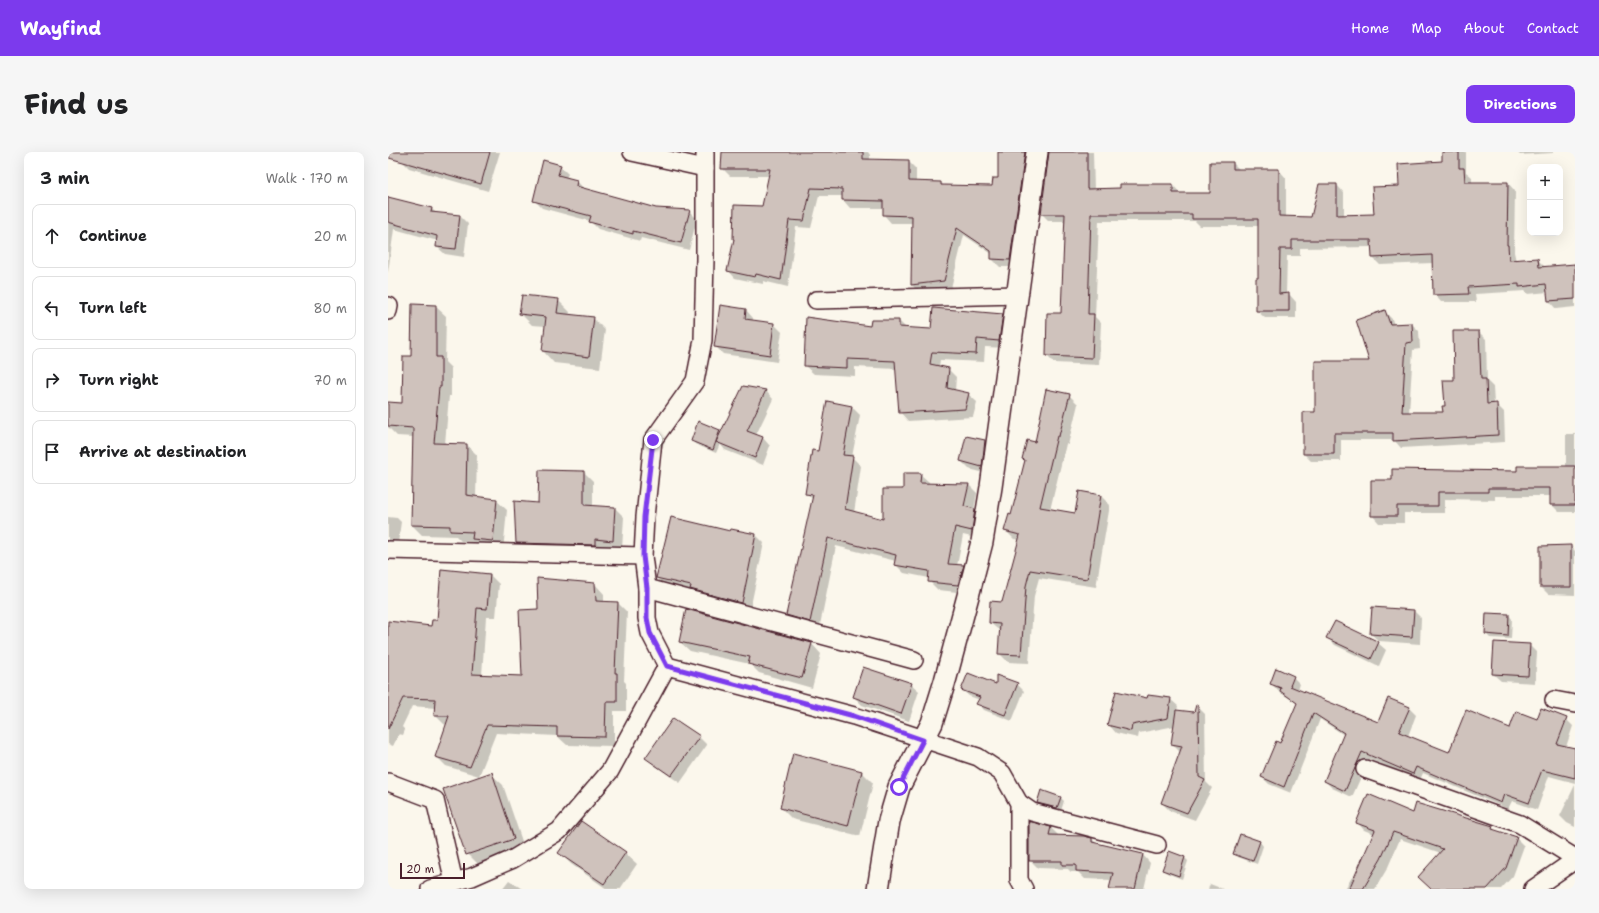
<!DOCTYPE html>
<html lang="en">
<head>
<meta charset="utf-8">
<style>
  body { margin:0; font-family:"Shantell Sans",sans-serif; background:#f6f6f6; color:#202124 }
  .controls { position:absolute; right:12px; top:12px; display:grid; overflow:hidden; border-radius:8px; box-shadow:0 4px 16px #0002 }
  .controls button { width:36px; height:36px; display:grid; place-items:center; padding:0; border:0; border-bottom:1px solid #e0e0e0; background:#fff; color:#202124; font:20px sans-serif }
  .scale { position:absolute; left:12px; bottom:10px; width:65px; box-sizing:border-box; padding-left:4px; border:2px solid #4a1f2b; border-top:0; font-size:11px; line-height:14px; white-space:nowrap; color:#4a1f2b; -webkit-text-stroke:3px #fbf7ec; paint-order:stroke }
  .stop { position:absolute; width:12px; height:12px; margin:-9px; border:3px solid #7c3aed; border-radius:50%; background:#fff }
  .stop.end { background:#7c3aed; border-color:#fff; box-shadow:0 1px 4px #0008 }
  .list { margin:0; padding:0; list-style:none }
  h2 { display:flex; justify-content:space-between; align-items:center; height:52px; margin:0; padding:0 16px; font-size:17px }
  h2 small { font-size:13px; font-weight:400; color:#757577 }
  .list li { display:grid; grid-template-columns:26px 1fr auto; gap:12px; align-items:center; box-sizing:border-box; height:64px; margin:0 8px 8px; padding:0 8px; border:1px solid #e0e0e0; border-radius:8px }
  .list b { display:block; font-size:15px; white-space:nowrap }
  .list em { font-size:13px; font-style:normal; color:#757577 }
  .icon { flex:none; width:22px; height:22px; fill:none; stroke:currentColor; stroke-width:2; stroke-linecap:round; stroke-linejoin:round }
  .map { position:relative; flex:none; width:1187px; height:737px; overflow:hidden; border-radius:8px }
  header { display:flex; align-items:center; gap:24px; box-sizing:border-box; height:56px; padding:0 20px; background:#7c3aed; color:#fff }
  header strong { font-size:19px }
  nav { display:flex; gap:22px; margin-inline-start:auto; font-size:14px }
  .intro { display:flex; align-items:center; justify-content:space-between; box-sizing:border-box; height:96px; padding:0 24px }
  h1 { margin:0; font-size:28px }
  .button { padding:10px 18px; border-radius:8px; background:#7c3aed; color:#fff; font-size:14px; font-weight:700 }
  main { display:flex; gap:24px; padding:0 24px }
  aside { flex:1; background:#fff; border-radius:8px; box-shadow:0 4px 16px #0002 }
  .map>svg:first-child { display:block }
</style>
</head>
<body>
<header>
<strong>Wayfind</strong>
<nav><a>Home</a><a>Map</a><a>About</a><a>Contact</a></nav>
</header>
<div class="intro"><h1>Find us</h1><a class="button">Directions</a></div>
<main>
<aside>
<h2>3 min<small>Walk · 170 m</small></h2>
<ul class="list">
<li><svg class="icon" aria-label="ahead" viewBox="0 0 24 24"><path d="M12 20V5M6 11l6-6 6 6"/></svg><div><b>Continue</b></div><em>20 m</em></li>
<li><svg class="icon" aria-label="left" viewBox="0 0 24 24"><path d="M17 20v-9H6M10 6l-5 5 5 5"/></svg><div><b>Turn left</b></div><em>80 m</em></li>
<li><svg class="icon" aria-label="right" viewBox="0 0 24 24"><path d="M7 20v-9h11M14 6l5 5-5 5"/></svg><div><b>Turn right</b></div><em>70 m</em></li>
<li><svg class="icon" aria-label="arrive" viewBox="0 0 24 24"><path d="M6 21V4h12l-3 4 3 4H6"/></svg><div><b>Arrive at destination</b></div></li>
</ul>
</aside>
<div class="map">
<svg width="1187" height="737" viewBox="0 0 1187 737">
  <rect width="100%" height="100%" fill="#fbf7ec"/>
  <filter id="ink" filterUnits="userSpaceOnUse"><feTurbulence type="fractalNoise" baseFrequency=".025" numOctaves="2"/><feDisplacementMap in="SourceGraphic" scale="8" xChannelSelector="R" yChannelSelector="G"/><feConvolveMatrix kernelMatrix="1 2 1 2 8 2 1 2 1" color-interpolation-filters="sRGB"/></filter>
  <g filter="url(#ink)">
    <g fill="#0003">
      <path d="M15 0H112L100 39 21 16 13 8Z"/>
      <path d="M335 0H480L482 3V8L520 9 528 17V31H553L556 34 605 35 611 27V0H647L629 115H612L604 107V102L576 83 563 136 531 140 524 133 525 71H503L496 63V56H462L455 48V44H431L423 76 408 75 400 135 375 129V132L347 126 340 118 375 55 382 24H342L334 16Z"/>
      <path d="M662 0H705L706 37H733L785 33 793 42H823V11H845L852 18H891L898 26V65L924 66 949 33 956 41V64L987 63 1013 35 1055 10V0H1078V20L1084 25V31H1120L1127 39 1126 100 1128 109 1149 107 1157 115 1187 113V155L1168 157 1161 149 1160 140 1140 142 1137 139 1087 142 1088 150H1053L1046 142 1045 111 992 113 985 106 984 95 912 96V104H899L898 142H901L908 150V166H877L869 159 871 127V74H812L807 69H711L707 165 713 171 711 213 666 211 659 204 674 162 677 69H661L654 62Z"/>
      <path d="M1129 0H1165V1L1132 3Z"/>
      <path d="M172 14 180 22 178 26 189 29 196 37 268 57 301 59 309 67 301 98 253 86 252 89 210 77 202 69 154 56 146 48Z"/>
      <path d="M0 57H44L48 61 72 64 80 72 76 105 57 102 49 95 50 89 6 77 0 121Z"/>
      <path d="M170 148 182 160 181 163 205 166 217 178 212 216 166 211 155 199 158 174 144 173 132 161Z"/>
      <path d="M47 154 58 164 57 210 63 216V244H61L57 292 79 293 89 303 88 345 108 348 119 358 115 399 95 397 88 390 73 389 68 384 34 383 24 373 26 285 9 284 0 275V251L15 252 24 205Z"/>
      <path d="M358 158 365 166V169L386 172 394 180 389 210 335 202 327 194Z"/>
      <path d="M997 160 1004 167 1006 173 1024 172 1031 179 1032 197 1025 198 1021 261H1056L1067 229 1091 180 1098 187 1099 229 1105 235 1106 252H1108L1116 260 1117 290 1013 296 1006 288H953V309H923L916 302 928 261 982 210Z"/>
      <path d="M614 163 622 171 619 196 597 195 596 210 552 208 551 215 560 217 568 225 567 239 580 242 589 250 585 265 520 269 512 260 509 217 467 215V224L426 222 417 214 483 175 511 169 518 176 544 178Z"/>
      <path d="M355 235 378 239 385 247 368 283 375 286 382 294 375 313 337 298 332 292 328 301 307 292 304 288 311 271 334 281Z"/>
      <path d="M681 243 690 252 680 293 678 292 662 358 688 362 691 341 713 344 722 353 708 435 651 426 646 444 641 511 620 510 611 501 612 479 602 471 615 451 632 388 626 387 617 378 624 364 638 310 635 307Z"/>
      <path d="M463 254 472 263 464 305 473 314 466 361 496 368 516 338 532 322 541 330V332L581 333 589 341 586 358 595 366 592 387 575 383 569 414H575L584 423 579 441 550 438 541 429V426L516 421 507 412 508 409 448 394 431 478 407 471 399 463 425 348 419 341 431 300Z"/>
      <path d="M1178 282H1187V360H1171L1163 352V344H1107V348L1057 347V361H1016V371H991L984 363 1005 329 1178 315Z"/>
      <path d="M597 289 605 297 601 322 581 317 573 309Z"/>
      <path d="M196 320 205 329V354L227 356 236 365 234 397 138 400 129 391 151 352Z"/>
      <path d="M0 365 9 366 13 370 10 391H0Z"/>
      <path d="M344 378 368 383 376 391 362 458 277 434 269 426 343 380Z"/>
      <path d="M1183 394 1187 399V443L1160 442 1153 435Z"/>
      <path d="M102 423 111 432 108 465H98L94 523 135 525 151 458 207 432 216 442V451H230L239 460 236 529 238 531V559H226V594L179 593 169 584 108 581 91 624 58 614 49 605 59 573 56 572 47 563V556L24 554 14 575 17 578 15 583 11 582 5 594 0 592V470L44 475Z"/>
      <path d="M1026 459 1033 466 1032 492 991 489 983 482Z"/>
      <path d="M1099 462 1121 463 1124 467 1123 487 1102 486 1098 482Z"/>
      <path d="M940 486 990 491 998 498 991 514 947 493Z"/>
      <path d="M292 490 424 492 433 502 424 536 371 521 362 512 302 499Z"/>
      <path d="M1141 493 1149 501 1147 531 1113 529 1105 522Z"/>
      <path d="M905 525 912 532 910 538 990 571 1021 556 1028 563 1020 584 1061 602 1122 577 1150 568 1178 567 1185 574 1178 595 1187 597V631L1161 624 1149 658 1124 649 1120 657 1035 621 1032 628 981 607 964 645 944 636 937 629 956 583 932 567 903 641 881 632 874 625 892 592 910 552 890 539 883 531Z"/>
      <path d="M523 532 531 539 521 569 474 553 466 545Z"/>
      <path d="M629 532 636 539 624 569 596 558 590 551 592 548 581 544 574 538 609 533Z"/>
      <path d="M760 547H782L790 554 789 559 807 561 810 555 817 562 818 630 824 636 807 668 782 659 774 651 792 600 784 592 787 574 751 581 750 586 728 581 721 573Z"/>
      <path d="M311 585 319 593 292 631 266 613 258 605Z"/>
      <path d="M474 620 485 631 472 684 404 667 393 656Z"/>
      <path d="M103 622 115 633 137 698 96 712H90L78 700Z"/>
      <path d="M1187 633V675L1179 671 1172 664Z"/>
      <path d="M673 646 676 649 673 659 654 654 650 651Z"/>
      <path d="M1025 662 1104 675 1109 680 1128 686 1136 694 1125 724 1113 737H1044L1053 701 1012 687 1000 715 987 737H957L964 725 967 727 986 682 976 678 969 670Z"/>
      <path d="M642 671 663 676 671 684 704 687 709 692 755 703 762 711 756 737H722L724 728 697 727 690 720H683L680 717 650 716 642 708Z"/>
      <path d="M853 683 872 690 875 694 869 712 850 705 846 701Z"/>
      <path d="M172 701H237L249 712 232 737H219L183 712Z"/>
      <path d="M797 706 800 709 794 727 779 721 775 718Z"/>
      <path d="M121 728 134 737H114Z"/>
      <path d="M822 732 835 737H820Z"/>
    </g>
    <g fill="#cfc2bc" stroke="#4a1f2b">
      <path d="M2 0H102L93 32 1 6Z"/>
      <path d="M334 0H475V7L521 8V29L553 30V33L604 34 605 26H610V0H637L622 108 603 107V99L569 76 556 129 523 133 524 64 495 63V49L454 48V37L423 36 416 69 401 68 393 128 368 122 367 125 339 119 346 87H345L346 53 374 54 382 17H333Z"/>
      <path d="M661 0H699V37L732 36V32H785V41H822V10H845V17H891V64L923 65 931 32H949V63L986 62 984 35 1011 34 1010 12 1054 9V0H1071V16H1076L1077 30H1120L1119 93H1120L1121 108 1150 106 1151 115 1187 112V147L1160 149 1158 132 1131 135V132L1080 135 1081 142 1045 143 1044 103 984 106 983 88H904V97H892L891 142 901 141V159H868V126H870V67H804V62H703L700 162H706L704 206 658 204 659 161H673L677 62H653Z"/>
      <path d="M155 8 173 13 170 23 189 28 188 34 268 56 302 58 293 91 245 79V82L201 70 203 64 145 49Z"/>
      <path d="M0 45 44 56 43 60 72 63 68 97 48 95 49 84 0 70Z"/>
      <path d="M134 143 171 147 169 161 206 165 201 205 154 199 158 165 131 162Z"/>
      <path d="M24 152 48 153V205H53V235H51L46 291 79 292 78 343 109 347 105 389 84 387 85 380 62 379V374L23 373 25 276 0 274V250L14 251 15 204H23Z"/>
      <path d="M332 153 358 157 357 167 386 171 382 203 326 195Z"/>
      <path d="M545 156 615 162 611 189 589 187 588 202 544 200 542 212 561 216 559 236 581 241 577 257 511 261 507 209 459 207V216L416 214 418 165 482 174 483 168H511V175L543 177Z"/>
      <path d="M997 158 1002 172 1024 171 1025 190 1018 191 1014 260H1055L1054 254H1057L1055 228H1066L1065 179H1091L1093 227H1098L1099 252 1109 251 1110 283 1005 289V281H946V302H915V260H927V209H981L968 168Z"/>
      <path d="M355 234 378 238 359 279 375 285 367 306 328 290Z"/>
      <path d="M658 237 682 242 671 284H669L652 355 687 361 691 339 713 343 699 427 642 418 638 434 633 503 610 502 612 472 601 471 602 449 614 450 632 383 616 379 621 362 623 363 637 308 634 307 639 288 647 290Z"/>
      <path d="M439 249 464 254 455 303 465 304 457 357 495 367V337H515V321H533L532 331 581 332 576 354 587 357 584 379 567 375 560 412 576 413 570 433 540 430 541 419 506 413 508 403 440 386 422 470 398 463 425 343 417 342 424 298 430 299Z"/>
      <path d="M310 269 332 278 325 298 303 289Z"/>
      <path d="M578 284 597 288 594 315 572 309Z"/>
      <path d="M1129 314H1187V353H1162V336H1100V340H1050V354H1009V364H983V328H1004V317L1129 319Z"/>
      <path d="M151 318 196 319V353L227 355 225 389 207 387V393L128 391 126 349 150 351Z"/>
      <path d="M283 365 342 379 343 377 368 382 354 451 302 437 303 434 268 426Z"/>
      <path d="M1183 393V435H1152V394Z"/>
      <path d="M53 417 102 422 99 457 89 456 84 522 134 524 131 458 150 457 149 426 207 431 208 449 230 450 227 521H229V550H218L217 585 169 584V575L99 573 82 615 47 605 61 564H46L47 547 15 546 0 577V469L43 474 44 468H49Z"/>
      <path d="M984 455 1026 458 1024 485 982 482Z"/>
      <path d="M298 457 424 491 414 526 360 512 362 505 291 490Z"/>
      <path d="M1098 461 1121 462 1120 484 1097 482Z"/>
      <path d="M947 469 991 490 983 507 938 486Z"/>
      <path d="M1106 490 1142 492 1140 524 1104 522Z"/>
      <path d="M475 515 524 531 513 562 465 545Z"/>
      <path d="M888 516 906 524 902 534 990 570 1000 546 1022 555 1011 580 1061 600 1078 558 1122 576 1128 559 1149 567 1153 556 1179 566 1169 592 1187 596V626L1154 618 1141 651 1116 642 1113 651 1028 615 1025 622 974 600 957 639 936 629 956 581 925 561 896 635 873 625 888 589 892 591 909 551 892 539 893 536 882 532Z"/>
      <path d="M580 521 608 532V523L630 531 617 563 588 552 592 545 573 538Z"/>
      <path d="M728 539 759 546 760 543 783 546 780 566 744 573 743 579 719 573Z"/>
      <path d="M808 553 810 554 811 625 817 628 799 661 773 651 794 594 783 592 788 558 806 560Z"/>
      <path d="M285 566 312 584 283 624 257 606Z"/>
      <path d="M405 601 474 619 460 674 392 656Z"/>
      <path d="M104 620 126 687 78 703 55 637Z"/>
      <path d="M653 638 673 645 669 656 649 651Z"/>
      <path d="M980 642 1025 661 1028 651 1105 674 1104 677 1129 685 1118 716 1099 737H1043L1030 725 1055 697 1005 680 993 707 975 737H961L987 678 968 671Z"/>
      <path d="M193 669 238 700 216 732 170 701Z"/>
      <path d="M641 669 663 675 661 683 696 684 704 686V690L755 702 747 737H721L725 721 688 719V713H674V709H641Z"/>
      <path d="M852 682 872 689 865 709 845 702Z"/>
      <path d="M781 699 797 705 791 724 774 718Z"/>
    </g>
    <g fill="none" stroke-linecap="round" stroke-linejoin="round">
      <g stroke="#4a1f2b" stroke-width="20">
        <g id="minor">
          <path d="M244 0 317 16"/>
          <path d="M317 0V107L315 188 307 229 265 288 257 365 255 404 259 436V466L262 481 279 514 466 564 590 605 614 621 631 651V728L636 737"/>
          <path d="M428 148 630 143"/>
          <path d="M0 159 1 154"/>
          <path d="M0 398 255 404"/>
          <path d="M259 436 526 508"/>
          <path d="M1166 548 1187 552"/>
          <path d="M977 617 1132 672 1187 706"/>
          <path d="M0 630 47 648 66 730"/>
          <path d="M631 651 644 660 769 693"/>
          <path d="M42 737 84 725 125 707 171 679 222 619 279 514"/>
          <path d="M1145 737 1187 708"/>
        </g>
      </g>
      <g stroke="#4a1f2b" stroke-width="24">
        <path id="tertiary" d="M490 737 501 669 511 635 544 571 557 529 580 444 594 390 603 335 649 0"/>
      </g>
      <use href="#minor" stroke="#fbf7ec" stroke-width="17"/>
      <use href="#tertiary" stroke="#fbf7ec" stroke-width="21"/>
    </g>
  </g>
  <g fill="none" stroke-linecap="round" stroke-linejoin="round" filter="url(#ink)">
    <path stroke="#7c3aed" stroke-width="5" d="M265 288 256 365 255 404 259 436V466L262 481 279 514 466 564 535 588 511 635"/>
  </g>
</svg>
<div class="controls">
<button>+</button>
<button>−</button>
</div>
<div class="scale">20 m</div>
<div class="stop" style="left:511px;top:635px"></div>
<div class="stop end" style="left:265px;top:288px"></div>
</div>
</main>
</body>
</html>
